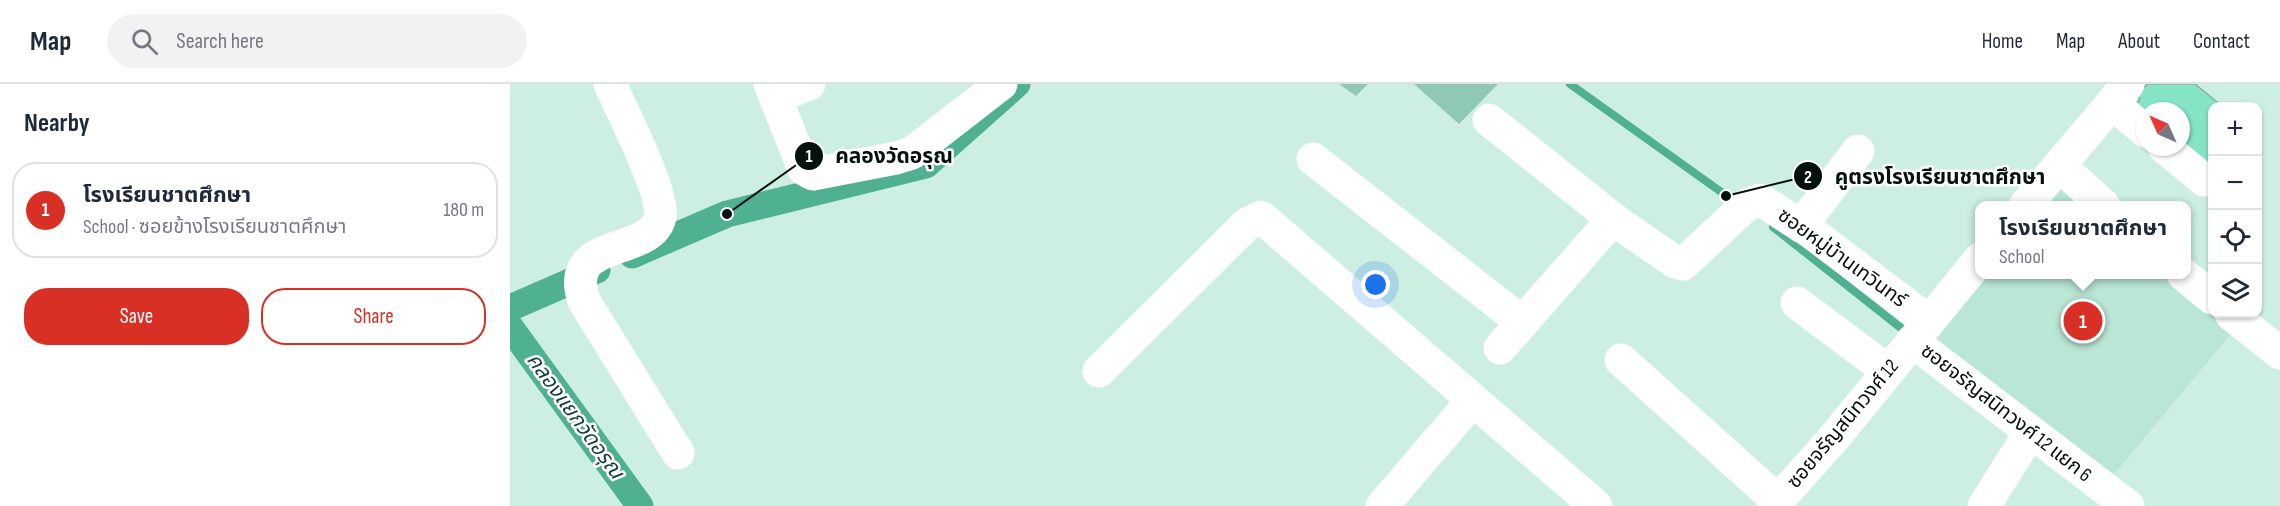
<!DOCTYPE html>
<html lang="en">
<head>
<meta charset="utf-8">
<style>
  body { margin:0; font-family:"Sofia Sans Condensed","Noto Sans Thai",sans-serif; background:#f2f2f3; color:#1f2937 }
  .controls { position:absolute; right:18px; top:18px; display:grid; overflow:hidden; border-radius:12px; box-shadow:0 2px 4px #0004 }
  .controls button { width:54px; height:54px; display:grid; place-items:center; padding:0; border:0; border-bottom:2px solid #e0e1e3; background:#fff; color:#1f2937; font:30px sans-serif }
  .compass { position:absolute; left:1626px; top:18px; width:54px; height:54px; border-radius:50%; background:#fff; box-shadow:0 2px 4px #0004; rotate:315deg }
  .you { position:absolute; left:866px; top:201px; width:21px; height:21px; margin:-15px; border:4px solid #fff; border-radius:50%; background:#1a73e8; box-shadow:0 0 0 9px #1a73e833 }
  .badge { display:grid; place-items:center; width:39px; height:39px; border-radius:50%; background:#d93025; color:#fff; font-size:20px; font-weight:700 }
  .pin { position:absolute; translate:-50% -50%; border:3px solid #fff; box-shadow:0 2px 6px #0006 }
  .popup { position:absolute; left:1465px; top:117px; width:216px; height:78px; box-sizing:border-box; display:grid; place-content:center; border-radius:12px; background:#fff; filter:drop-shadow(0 2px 4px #0005); font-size:20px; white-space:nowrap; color:#747a83 }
  .popup b { font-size:22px; color:#1f2937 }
  .popup::after { content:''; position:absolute; left:50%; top:100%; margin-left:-12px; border:12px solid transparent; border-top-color:#fff }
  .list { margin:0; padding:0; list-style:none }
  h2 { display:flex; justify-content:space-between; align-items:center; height:78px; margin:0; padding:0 24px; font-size:26px }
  h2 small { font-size:20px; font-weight:400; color:#747a83 }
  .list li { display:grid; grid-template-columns:39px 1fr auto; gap:18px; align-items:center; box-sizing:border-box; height:96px; margin:0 12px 12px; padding:0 12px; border:2px solid #e0e1e3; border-radius:24px }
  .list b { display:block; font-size:22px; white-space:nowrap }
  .list p { margin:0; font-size:20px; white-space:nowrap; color:#747a83 }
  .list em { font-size:20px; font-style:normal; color:#747a83 }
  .actions { display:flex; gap:12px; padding:18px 24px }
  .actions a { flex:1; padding:14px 0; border:2px solid #d93025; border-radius:24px; text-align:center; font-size:21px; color:#d93025 }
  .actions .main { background:#d93025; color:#fff }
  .icon { flex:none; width:33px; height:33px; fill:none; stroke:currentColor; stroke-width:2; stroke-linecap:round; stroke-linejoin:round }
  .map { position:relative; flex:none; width:1770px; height:422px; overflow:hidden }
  header { display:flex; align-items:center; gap:36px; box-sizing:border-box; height:84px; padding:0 30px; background:#fff; border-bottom:2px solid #e0e1e3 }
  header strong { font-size:28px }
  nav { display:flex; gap:33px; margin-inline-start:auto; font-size:21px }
  .search { width:420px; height:54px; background:#f2f2f3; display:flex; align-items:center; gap:15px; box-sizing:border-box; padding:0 21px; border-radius:33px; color:#747a83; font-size:22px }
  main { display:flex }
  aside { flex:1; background:#fff }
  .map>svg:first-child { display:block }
</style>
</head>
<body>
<header>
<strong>Map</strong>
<div class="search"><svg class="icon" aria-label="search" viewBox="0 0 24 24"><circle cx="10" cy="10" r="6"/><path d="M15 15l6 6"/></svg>Search here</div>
<nav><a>Home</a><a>Map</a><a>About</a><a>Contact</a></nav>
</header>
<main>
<aside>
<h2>Nearby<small></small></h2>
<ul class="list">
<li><span class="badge">1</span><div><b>โรงเรียนชาตศึกษา</b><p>School · ซอยข้างโรงเรียนชาตศึกษา</p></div><em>180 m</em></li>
</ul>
<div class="actions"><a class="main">Save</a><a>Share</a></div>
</aside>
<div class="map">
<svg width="1770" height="422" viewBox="0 0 1770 422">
  <rect width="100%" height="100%" fill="#ccefe2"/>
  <g fill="#bae6d5">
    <path d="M1550 93 1583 122H1526Z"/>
    <path d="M1470 190 1662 191 1725 245 1601 394 1412 259Z"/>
  </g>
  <g fill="#8fc8b4">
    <path d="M829 0H858L846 12Z"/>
    <path d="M904 0H988L949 40Z"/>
  </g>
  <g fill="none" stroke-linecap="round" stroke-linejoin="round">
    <g stroke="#4fb092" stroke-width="8">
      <path d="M1060 0 1228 120"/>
      <path d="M1263 143 1391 244"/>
    </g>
    <g stroke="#4fb092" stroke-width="27">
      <path d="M122 171 217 130 416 81 507 0"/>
      <path d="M0 224 87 186"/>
      <path d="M0 243 130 422"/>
    </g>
  </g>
  <path fill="#84e4c5" stroke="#8daea1" stroke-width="1.5" d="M1637 0H1685L1712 22H1702V81L1700 84 1671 59V27H1635L1626 20 1630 15 1627 12Z"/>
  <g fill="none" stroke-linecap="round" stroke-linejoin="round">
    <g stroke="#fff" stroke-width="33">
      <path d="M100 0C111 25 155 110 150 133 141 174 52 151 74 217L168 369"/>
      <path d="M260 0 294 85 303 90 386 74 402 69 491 0"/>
      <path d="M266 13 299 0"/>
      <path d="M1602 19 1635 47"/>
      <path d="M979 36 1103 135 1165 178 1173 180 1231 126 1239 120 1251 116 1302 149 1417 236"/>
      <path d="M1654 63 1694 96"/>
      <path d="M803 75 1012 238"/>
      <path d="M1550 82 1594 122"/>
      <path d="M1515 122 1618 0"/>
      <path d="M1291 142 1348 67"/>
      <path d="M1673 190 1702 214"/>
      <path d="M1287 219 1378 287"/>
      <path d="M1721 230 1770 269"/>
      <path d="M1402 257 1618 422"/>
      <path d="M990 264 1103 135"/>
      <path d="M1111 276 1268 417"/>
      <path d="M589 287 737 140 751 133 1086 422"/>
      <path d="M872 422 963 316"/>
      <path d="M1263 422 1323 355 1470 175"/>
      <path d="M1474 422 1520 349"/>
    </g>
  </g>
  <g text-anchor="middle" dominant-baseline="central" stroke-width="5" stroke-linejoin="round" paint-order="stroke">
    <g font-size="20" fill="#05110d" stroke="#fff">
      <text transform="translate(1332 174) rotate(36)">ซอยหมู่บ้านเทวินทร์</text>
      <text transform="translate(1496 329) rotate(38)">ซอยจรัญสนิทวงศ์ 12 แยก 6</text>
      <text transform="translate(1333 340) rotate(-50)">ซอยจรัญสนิทวงศ์ 12</text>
    </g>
    <g font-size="21" font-style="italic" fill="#133e31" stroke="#fff">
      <text transform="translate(65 332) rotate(54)">คลองแยกวัดอรุณ</text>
    </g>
  </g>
  <path fill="none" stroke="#05110d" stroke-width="2" d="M217 130L299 72M1216 112L1298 92"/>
  <g fill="#05110d" stroke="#fff" stroke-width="2">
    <circle cx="217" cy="130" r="6"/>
    <circle cx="1216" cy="112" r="6"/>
    <circle cx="299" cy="72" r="15"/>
    <circle cx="1298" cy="92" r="15"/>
  </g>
  <g font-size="18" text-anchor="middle" font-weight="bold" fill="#fff">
    <text x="299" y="78">1</text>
    <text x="1298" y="99">2</text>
  </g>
  <g font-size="21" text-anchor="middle" font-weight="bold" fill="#05110d" stroke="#fff" stroke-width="5" stroke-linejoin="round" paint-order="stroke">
    <text x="384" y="79">คลองวัดอรุณ</text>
    <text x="1430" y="100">คูตรงโรงเรียนชาตศึกษา</text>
  </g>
</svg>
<div class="controls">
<button>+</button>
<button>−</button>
<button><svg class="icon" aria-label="locate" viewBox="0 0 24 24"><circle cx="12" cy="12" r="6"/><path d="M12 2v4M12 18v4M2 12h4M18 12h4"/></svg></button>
<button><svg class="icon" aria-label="layers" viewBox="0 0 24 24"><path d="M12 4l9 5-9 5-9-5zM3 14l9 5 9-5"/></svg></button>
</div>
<svg class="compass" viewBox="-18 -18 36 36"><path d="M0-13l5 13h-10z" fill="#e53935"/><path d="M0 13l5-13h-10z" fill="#747a83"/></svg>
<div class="you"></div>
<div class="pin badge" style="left:1573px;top:237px">1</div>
<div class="popup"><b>โรงเรียนชาตศึกษา</b>School</div>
</div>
</main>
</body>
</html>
